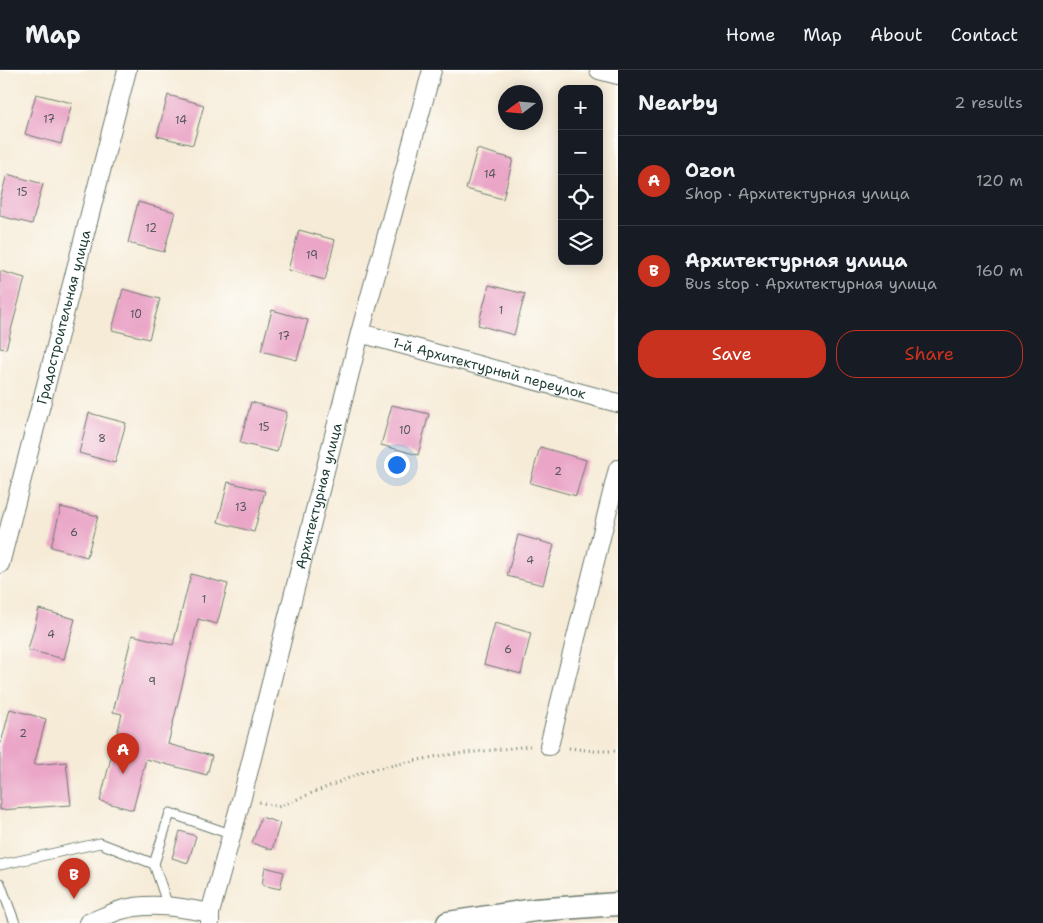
<!DOCTYPE html>
<html lang="en">
<head>
<meta charset="utf-8">
<style>
  body { margin:0; font-family:"Shantell Sans",sans-serif; background:#242831; color:#f1f3f6 }
  .controls { position:absolute; right:15px; top:15px; display:grid; overflow:hidden; border-radius:10px; box-shadow:0 2px 12px #0003 }
  .controls button { width:45px; height:45px; display:grid; place-items:center; padding:0; border:0; border-bottom:1px solid #363941; background:#171b24; color:#f1f3f6; font:25px sans-serif }
  .compass { position:absolute; left:498px; top:15px; width:45px; height:45px; border-radius:50%; background:#171b24; box-shadow:0 2px 12px #0003; rotate:254deg }
  .you { position:absolute; left:396px; top:394px; width:18px; height:18px; margin:-12px; border:4px solid #fff; border-radius:50%; background:#1a73e8; box-shadow:0 0 0 8px #1a73e833 }
  .badge { display:grid; place-items:center; width:32px; height:32px; border-radius:50%; background:#c8321e; color:#fff; font-size:16px; font-weight:700 }
  .pin { position:absolute; translate:-50% -41px; filter:drop-shadow(0 1px 2px #0008) }
  .pin::after { content:''; position:absolute; top:26px; width:18px; height:15px; background:inherit; clip-path:polygon(0 0,100% 0,50% 100%) }
  .list { margin:0; padding:0; list-style:none }
  h2 { display:flex; justify-content:space-between; align-items:center; height:65px; margin:0; padding:0 20px; font-size:21px }
  h2 small { font-size:16px; font-weight:400; color:#9ea1a6 }
  .list li { display:grid; grid-template-columns:32px 1fr auto; gap:15px; align-items:center; box-sizing:border-box; height:90px; padding:0 20px; border-top:1px solid #363941 }
  .list b { display:block; font-size:19px; white-space:nowrap }
  .list p { margin:0; font-size:16px; white-space:nowrap; color:#9ea1a6 }
  .list em { font-size:16px; font-style:normal; color:#9ea1a6 }
  .actions { display:flex; gap:10px; padding:15px 20px }
  .actions a { flex:1; padding:11px 0; border:1px solid #c8321e; border-radius:20px; text-align:center; font-size:18px; color:#c8321e }
  .actions .main { background:#c8321e; color:#fff }
  .icon { flex:none; width:28px; height:28px; fill:none; stroke:currentColor; stroke-width:2; stroke-linecap:round; stroke-linejoin:round }
  .map { position:relative; flex:none; width:618px; height:853px; overflow:hidden }
  header { display:flex; align-items:center; gap:30px; box-sizing:border-box; height:70px; padding:0 25px; background:#171b24; border-bottom:1px solid #363941 }
  header strong { font-size:24px }
  nav { display:flex; gap:28px; margin-inline-start:auto; font-size:18px }
  main { display:flex }
  aside { flex:1; background:#171b24 }
  .map>svg:first-child { display:block }
</style>
</head>
<body>
<header>
<strong>Map</strong>
<nav><a>Home</a><a>Map</a><a>About</a><a>Contact</a></nav>
</header>
<main>
<div class="map">
<svg width="618" height="853" viewBox="0 0 618 853">
  <rect width="100%" height="100%" fill="#fdfcf7"/>
  <filter id="ink" filterUnits="userSpaceOnUse"><feTurbulence type="fractalNoise" baseFrequency=".02" numOctaves="2"/><feDisplacementMap in="SourceGraphic" scale="10" xChannelSelector="R" yChannelSelector="G"/><feConvolveMatrix kernelMatrix="1 2 1 2 8 2 1 2 1" color-interpolation-filters="sRGB"/></filter>
  <filter id="wash" filterUnits="userSpaceOnUse"><feTurbulence type="fractalNoise" baseFrequency=".0096" numOctaves="4" result="noise"/><feDisplacementMap in="SourceGraphic" scale="20" xChannelSelector="R" yChannelSelector="G"/><feGaussianBlur stdDeviation="1.12" result="paint"/><feColorMatrix in="noise" values="0 0 0 0 0 0 0 0 0 0 0 0 0 0 0 0 0 1.4 0 .05"/><feComposite in="paint" operator="in"/></filter>
  <g filter="url(#wash)">
    <rect width="100%" height="100%" fill="#f6ebd7"/>
    <g id="blocks">
      <g fill="#eaa5c7">
        <path d="M36 24 72 33 61 74 25 64Z"/>
        <path d="M168 25 204 35 193 75 157 66Z"/>
        <path d="M477 79 513 89 503 129 466 119Z"/>
        <path d="M7 104 43 114 32 154 0 146V130Z"/>
        <path d="M138 132 175 142 164 182 128 173Z"/>
        <path d="M299 160 335 170 325 210 288 200Z"/>
        <path d="M0 201 25 208 6 279 0 278Z"/>
        <path d="M489 215 525 224 514 265 478 255Z"/>
        <path d="M123 219 160 229 149 269 112 260Z"/>
        <path d="M272 240 308 250 297 290 261 281Z"/>
        <path d="M251 332 287 342 277 382 240 373Z"/>
        <path d="M392 335 429 344 418 385 381 375Z"/>
        <path d="M89 343 126 353 115 393 79 383Z"/>
        <path d="M540 377 586 390 576 426 530 413Z"/>
        <path d="M228 412 265 421 254 462 218 452Z"/>
        <path d="M61 437 98 446 87 487 51 477Z"/>
        <path d="M518 465 554 475 543 515 507 506Z"/>
        <path d="M191 504 228 514 217 554 198 549 168 674 212 686 207 705 146 689 133 740 100 731 122 644 113 642 132 565 173 575Z"/>
        <path d="M39 539 75 549 64 589 28 580Z"/>
        <path d="M495 553 531 563 521 604 484 594Z"/>
        <path d="M10 639 46 649 34 695 66 692 71 735 0 740V677Z"/>
        <path d="M261 747 280 753 272 780 252 773Z"/>
        <path d="M180 761 196 766 188 793 172 788Z"/>
        <path d="M265 797 284 802 280 819 262 815Z"/>
      </g>
    </g>
  </g>
  <g filter="url(#ink)">
    <use href="#blocks" fill-opacity="0" stroke="#6a7a6d" stroke-width="1"/>
    <g fill="none" stroke-linecap="round" stroke-linejoin="round">
      <g stroke="#6a7a6d" stroke-width="11">
        <g id="service">
          <path d="M154 794 168 836"/>
          <path d="M0 795 100 773 154 794 170 743 230 764"/>
          <path d="M0 813 15 853"/>
        </g>
      </g>
      <g stroke="#6a7a6d" stroke-width="20">
        <g id="minor">
          <path d="M599 0 618 5"/>
          <path id="s1" d="M360 263 618 333"/>
          <path id="s2" d="M0 494 127 0"/>
          <path d="M549 676 618 399"/>
          <path d="M88 853C99 849 109 844 121 840 150 832 180 837 210 843"/>
          <path id="s3" d="M210 853V843L242 727 360 263 432 0"/>
        </g>
      </g>
      <g stroke="#6a7a6d" stroke-width="25">
        <path id="tertiary" d="M448 853 535 840 618 834"/>
      </g>
      <g stroke="#6a7a6d" stroke-width="3" stroke-dasharray="1 4" stroke-linecap="butt">
        <path d="M569 678 594 681H618"/>
        <path d="M259 732 278 737 366 701 438 686 530 676"/>
      </g>
      <use href="#service" stroke="#fff" stroke-width="9"/>
      <use href="#minor" stroke="#fff" stroke-width="18"/>
      <use href="#tertiary" stroke="#fff" stroke-width="22"/>
    </g>
  </g>
  <g text-anchor="middle" dominant-baseline="central" stroke-width="4.5" stroke-linejoin="round" paint-order="stroke">
    <g font-size="11" fill="#525759">
      <text x="49" y="49">17</text>
      <text x="181" y="50">14</text>
      <text x="490" y="104">14</text>
      <text x="22" y="122">15</text>
      <text x="151" y="158">12</text>
      <text x="312" y="185">19</text>
      <text x="501" y="240">1</text>
      <text x="136" y="244">10</text>
      <text x="284" y="266">17</text>
      <text x="264" y="357">15</text>
      <text x="405" y="360">10</text>
      <text x="102" y="368">8</text>
      <text x="558" y="401">2</text>
      <text x="241" y="437">13</text>
      <text x="74" y="462">6</text>
      <text x="530" y="490">4</text>
      <text x="204" y="529">1</text>
      <text x="51" y="564">4</text>
      <text x="508" y="579">6</text>
      <text x="152" y="611">9</text>
      <text x="23" y="663">2</text>
    </g>
    <g font-size="14" fill="#1f3d34" stroke="#fdfcf7">
      <text stroke="none"><textPath href="#s2" startOffset="255">Градостроительная улица</textPath></text>
      <text stroke="none"><textPath href="#s1" startOffset="134">1-й Архитектурный переулок</textPath></text>
      <text stroke="none"><textPath href="#s3" startOffset="441">Архитектурная улица</textPath></text>
    </g>
  </g>
</svg>
<div class="controls">
<button>+</button>
<button>−</button>
<button><svg class="icon" aria-label="locate" viewBox="0 0 24 24"><circle cx="12" cy="12" r="6"/><path d="M12 2v4M12 18v4M2 12h4M18 12h4"/></svg></button>
<button><svg class="icon" aria-label="layers" viewBox="0 0 24 24"><path d="M12 4l9 5-9 5-9-5zM3 14l9 5 9-5"/></svg></button>
</div>
<svg class="compass" viewBox="-18 -18 36 36"><path d="M0-13l5 13h-10z" fill="#e53935"/><path d="M0 13l5-13h-10z" fill="#9ea1a6"/></svg>
<div class="you"></div>
<div class="pin badge" style="left:123px;top:704px">A</div>
<div class="pin badge" style="left:74px;top:829px">B</div>
</div>
<aside>
<h2>Nearby<small>2 results</small></h2>
<ul class="list">
<li><span class="badge">A</span><div><b>Ozon</b><p>Shop · Архитектурная улица</p></div><em>120 m</em></li>
<li><span class="badge">B</span><div><b>Архитектурная улица</b><p>Bus stop · Архитектурная улица</p></div><em>160 m</em></li>
</ul>
<div class="actions"><a class="main">Save</a><a>Share</a></div>
</aside>
</main>
</body>
</html>
